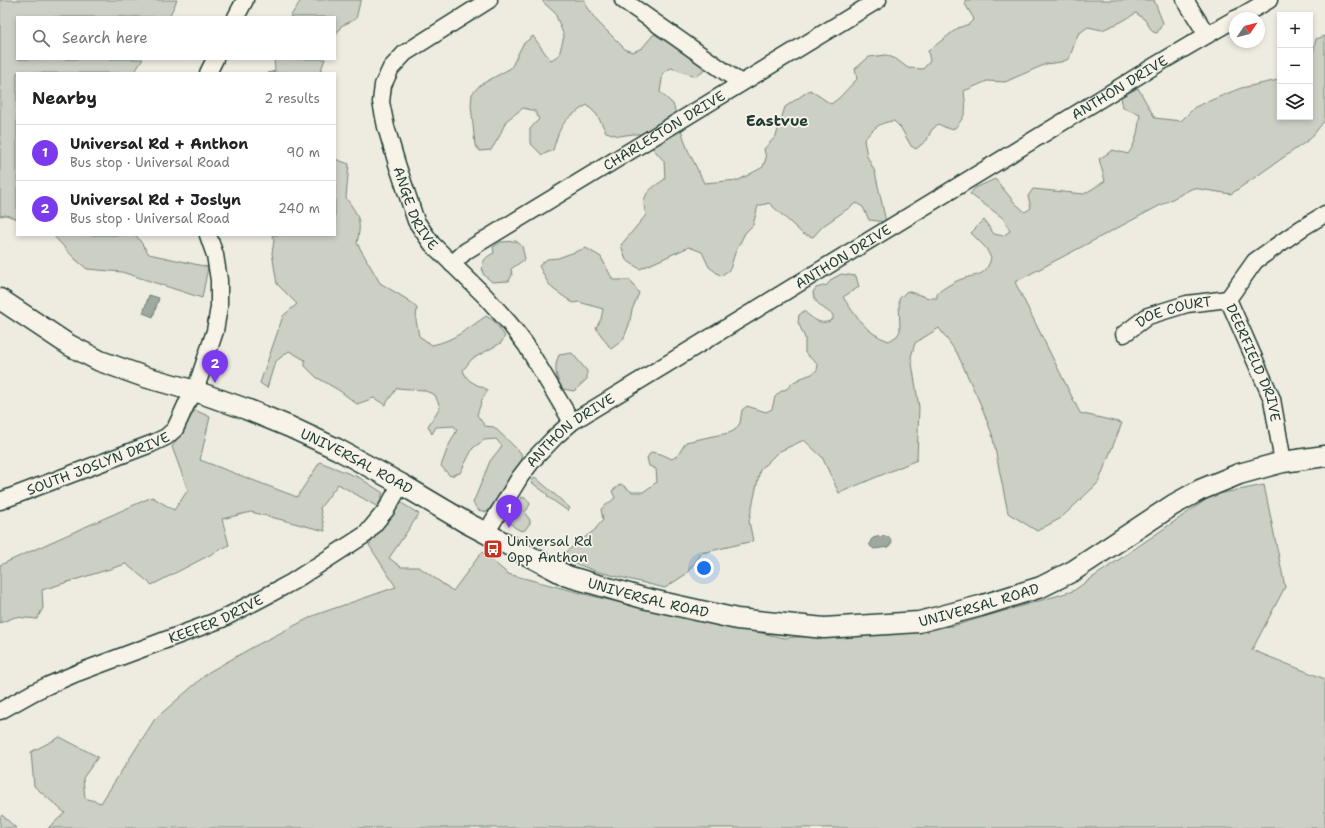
<!DOCTYPE html>
<html lang="en">
<head>
<meta charset="utf-8">
<style>
  body { margin:0; font-family:"Shantell Sans",sans-serif; background:#f6f6f6; color:#202124 }
  .controls { position:absolute; right:12px; top:12px; display:grid; overflow:hidden; border-radius:0px; box-shadow:0 2px 6px #0003 }
  .controls button { width:36px; height:36px; display:grid; place-items:center; padding:0; border:0; border-bottom:1px solid #e0e0e0; background:#fff; color:#202124; font:20px sans-serif }
  .compass { position:absolute; left:1229px; top:12px; width:36px; height:36px; border-radius:50%; background:#fff; box-shadow:0 2px 6px #0003; rotate:55deg }
  .you { position:absolute; left:704px; top:568px; width:14px; height:14px; margin:-10px; border:3px solid #fff; border-radius:50%; background:#1a73e8; box-shadow:0 0 0 6px #1a73e833 }
  .badge { display:grid; place-items:center; width:26px; height:26px; border-radius:50%; background:#7c3aed; color:#fff; font-size:13px; font-weight:700 }
  .pin { position:absolute; translate:-50% -33px; filter:drop-shadow(0 1px 2px #0008) }
  .pin::after { content:''; position:absolute; top:21px; width:14px; height:12px; background:inherit; clip-path:polygon(0 0,100% 0,50% 100%) }
  .list { margin:0; padding:0; list-style:none }
  h2 { display:flex; justify-content:space-between; align-items:center; height:52px; margin:0; padding:0 16px; font-size:17px }
  h2 small { font-size:13px; font-weight:400; color:#757577 }
  .list li { display:grid; grid-template-columns:26px 1fr auto; gap:12px; align-items:center; box-sizing:border-box; height:56px; padding:0 16px; border-top:1px solid #e0e0e0 }
  .list b { display:block; font-size:15px; white-space:nowrap }
  .list p { margin:0; font-size:13px; white-space:nowrap; color:#757577 }
  .list em { font-size:13px; font-style:normal; color:#757577 }
  .icon { flex:none; width:22px; height:22px; fill:none; stroke:currentColor; stroke-width:2; stroke-linecap:round; stroke-linejoin:round }
  .map { position:relative; flex:none; width:1325px; height:828px; overflow:hidden }
  .search { position:absolute; background:#fff; box-shadow:0 2px 6px #0003; left:16px; top:16px; width:320px; height:44px; display:flex; align-items:center; gap:10px; box-sizing:border-box; padding:0 14px; border-radius:0px; color:#757577; font-size:15px }
  .panel { position:absolute; background:#fff; box-shadow:0 2px 6px #0003; left:16px; top:72px; width:320px; height:164px; border-radius:0px }
  .map>svg:first-child { display:block }
</style>
</head>
<body>
<div class="map">
<svg width="1325" height="828" viewBox="0 0 1325 828">
  <rect width="100%" height="100%" fill="#eeece1"/>
  <filter id="ink" filterUnits="userSpaceOnUse"><feTurbulence type="fractalNoise" baseFrequency=".025" numOctaves="2"/><feDisplacementMap in="SourceGraphic" scale="8" xChannelSelector="R" yChannelSelector="G"/><feConvolveMatrix kernelMatrix="1 2 1 2 8 2 1 2 1" color-interpolation-filters="sRGB"/></filter>
  <g filter="url(#ink)">
    <g fill="#cccfc4" stroke="#76867c">
      <path d="M0 0H177L169 17H17V59H143L134 73H17V219L6 215 0 216Z"/>
      <path d="M301 0H362L360 2 356 19 341 26 335 37V17H290Z"/>
      <path d="M543 0H585L587 8 597 21 626 50 633 52 642 48 654 34 703 63V72L696 76 671 68 663 73 660 92 673 104 687 148 704 183 739 180 763 167 766 158 764 149 776 136 785 107 810 90 831 104 839 98 857 79 855 69 869 57 886 55 896 59 908 68 923 69 930 61 928 51 958 28 969 24 974 19 965 4V0H1154L1163 23 1157 33 1153 32 1144 19 1136 13 1121 22 1102 30 1088 27 1078 34 1069 59 1061 62 1046 64 1005 82 987 81 964 91C966 110 968 113 955 128L949 129 938 124 931 131 927 140 916 149 911 146 901 128 894 121C879 122 873 129 864 140L867 156 875 172 886 222 869 220 863 207 856 203 823 226 813 237 803 234 769 203 758 206 753 225 745 233 735 253 730 269 721 276 709 267 702 252 689 247 640 269 626 260 621 245 646 215C640 194 649 190 665 179L664 161 640 134H633L619 136 606 132 597 115 587 105C563 120 561 123 553 150L542 155 530 143V129L539 119 535 111 523 108 506 121 499 137 491 150 480 151 475 145 471 105 472 94 480 85 511 68 523 44 533 36 545 53 551 60 559 55 564 36 555 13 543 2Z"/>
      <path d="M1325 36V120L1310 139 1231 194 1193 188 1015 282 1080 413 1122 423 1098 483 1061 518 1037 531 1008 513 992 434 980 403 957 353 939 328 915 343 911 357 919 407 917 460 839 493 822 457 804 440 778 452 760 470 749 521 753 541 702 553 686 574 665 588 595 571 559 557 596 529V528L603 520 601 509 615 498 612 491 621 484 632 492H643L657 482 656 469 649 466 647 458 651 452 661 454 672 459 678 455 686 442 718 435 729 433 735 430 740 423 742 410 747 406 766 412 772 409 775 397 780 392 788 388 792 383 801 378 812 374 817 370 818 365 805 353V338L798 322 799 315 804 311C813 319 822 327 833 319V315C824 308 814 304 813 292L816 288 827 285 832 279 841 274 856 276 859 287 843 297C855 315 866 334 889 341L897 336 900 331 899 299 907 291 929 298H937V293C944 288 952 283 959 280 976 273 985 279 991 258L986 248 971 233 984 220 994 234 1003 236 1010 231 1003 218 970 194 975 188 995 179 1015 203 1025 212 1031 208 1028 196 1033 189 1084 194 1105 181 1099 159 1113 150 1128 154C1137 142 1138 129 1140 114L1123 108 1121 97 1138 88 1155 118 1181 121 1195 107 1226 94 1241 88 1278 80H1280V117H1310V65L1316 39Z"/>
      <path d="M274 59H325L320 73H268L275 71Z"/>
      <path d="M335 159 349 164 346 198C359 216 362 221 357 243L380 283 408 300 417 308 416 320 419 336 432 345C453 341 469 328 486 316L494 321 505 336 501 343 472 359 463 370C467 383 477 384 488 390L482 400 477 415 485 426 494 427 521 453 523 465 487 512 478 510 473 503 490 461 502 446 496 439 484 440 473 448 460 473 450 476 441 466 448 447 457 430 454 426 436 427 432 434 428 426 440 407 435 395 423 390 397 388 385 405 374 398 357 404 340 391 316 377 305 366V360L289 351 275 362 267 388 260 383 283 316 297 304 277 284 272 253 274 240 272 235H335Z"/>
      <path d="M53 235H136L149 254 208 267 202 298 122 272 87 269 75 259Z"/>
      <path d="M516 241 522 246 525 259 511 269 512 275 509 281 492 282 483 274C481 263 483 258 494 253L493 247 501 242Z"/>
      <path d="M586 248 601 257 613 280H630L639 293 632 310 629 325 623 340 611 349 596 328 601 319 603 309 579 302 573 303 553 289 548 283 539 266 547 259 558 258Z"/>
      <path d="M572 353 587 371V379L574 391 563 389C556 379 553 367 559 355Z"/>
      <path d="M195 410 210 417 200 460 297 497 320 462 360 478 383 493 378 507 338 484 320 508 325 531 251 512 222 519 229 545 152 585 126 564 42 590 43 608 37 619 15 617 0 623V565L152 497 174 510 188 490 172 447Z"/>
      <path d="M535 477 570 508 568 511 548 497 547 494 531 482Z"/>
      <path d="M1264 485 1285 587 1252 650 1325 679V828H48L65 813 34 786 31 752 60 737 98 757 83 778 85 798 101 803 155 719 209 672 253 647 315 615 396 587 369 545 400 502 419 514 389 558 401 567H419L453 591 482 552 508 574 600 598 784 638 953 626 1073 591 1213 495Z"/>
      <path d="M522 497 527 499 530 504 527 510 524 512 530 520V523L525 530 521 531 514 527 508 520Z"/>
      <path d="M2 815 16 828H0V818Z"/>
    </g>
    <g fill="#9fa99f" stroke="#6c7e74">
      <path d="M149 295 159 298 153 317 143 313Z"/>
      <path d="M885 536 890 538 892 542 889 547 874 549 870 546C869 536 877 537 885 536Z"/>
    </g>
    <g fill="none" stroke-linecap="round" stroke-linejoin="round">
      <g stroke="#1f3d34" stroke-width="19">
        <g id="minor">
          <path id="s1" d="M489 0 405 53 391 68 383 85 381 102 386 127 397 164 416 221 432 244 485 296 510 324 526 345 572 422"/>
          <path d="M623 0 741 83"/>
          <path d="M1185 0 1207 35"/>
          <path d="M236 17 245 0"/>
          <path d="M1238 18 1269 0"/>
          <path d="M208 73 215 59"/>
          <path id="s2" d="M452 264 466 251 878 0"/>
          <path id="s3" d="M1228 299 1272 399 1283 462"/>
          <path d="M1228 299 1255 261 1302 228 1325 214"/>
          <path id="s4" d="M1124 334 1148 316 1187 304 1228 299"/>
          <path id="s5" d="M0 501 151 444 166 437 175 429 186 405 195 391 215 331 219 307V280L215 255 208 235"/>
          <path id="s6" d="M486 533 520 477 533 460 556 436 572 422 1156 65 1207 35 1235 19"/>
          <path id="s7" d="M0 711 34 692 49 685 77 673 222 619 268 595 292 582 366 534 386 510 401 484"/>
        </g>
      </g>
      <g stroke="#1f3d34" stroke-width="23">
        <g id="tertiary">
          <path id="s8" d="M0 299 69 345 100 361 145 377 195 391 246 409 290 427 337 449 401 484 465 522 567 576 643 598 737 619 824 628 919 622 980 606 1041 587 1073 571 1173 505 1200 490 1239 474 1283 462 1325 456"/>
        </g>
      </g>
      <use href="#minor" stroke="#f7f3e8" stroke-width="16"/>
      <use href="#tertiary" stroke="#f7f3e8" stroke-width="20"/>
    </g>
  </g>
  <defs>
    <g id="bus-square" transform="scale(1)"><rect x="-9" y="-9" width="18" height="18" rx="4" fill="#c8321e" stroke="#f7f3e8"/><path d="M-5-6H5V4H4V6H2V4H-2V6H-4V4H-5ZM-3.5-4V0h7V-4ZM-3.5 1.2v1.5H-2V1.2ZM2 1.2v1.5H3.5V1.2Z" fill="#fff"/></g>
  </defs>
  <g fill-rule="evenodd">
    <use href="#bus-square" x="493" y="549"/>
  </g>
  <g text-anchor="middle" dominant-baseline="central" stroke-width="3.5" stroke-linejoin="round" paint-order="stroke">
    <g font-size="14" fill="#1f3d34" stroke="#f7f3e8">
      <text stroke="none"><textPath href="#s6" startOffset="783">ANTHON DRIVE</textPath></text>
      <text stroke="none"><textPath href="#s2" startOffset="251">CHARLESTON DRIVE</textPath></text>
      <text stroke="none"><textPath href="#s1" startOffset="268">ANGE DRIVE</textPath></text>
      <text stroke="none"><textPath href="#s6" startOffset="459">ANTHON DRIVE</textPath></text>
      <text stroke="none"><textPath href="#s4" startOffset="56">DOE COURT</textPath></text>
      <text stroke="none"><textPath href="#s3" startOffset="69">DEERFIELD DRIVE</textPath></text>
      <text stroke="none"><textPath href="#s6" startOffset="135">ANTHON DRIVE</textPath></text>
      <text stroke="none"><textPath href="#s5" startOffset="105">SOUTH JOSLYN DRIVE</textPath></text>
      <text stroke="none"><textPath href="#s8" startOffset="394">UNIVERSAL ROAD</textPath></text>
      <text stroke="none"><textPath href="#s8" startOffset="718">UNIVERSAL ROAD</textPath></text>
      <text stroke="none"><textPath href="#s8" startOffset="1054">UNIVERSAL ROAD</textPath></text>
      <text stroke="none"><textPath href="#s7" startOffset="235">KEEFER DRIVE</textPath></text>
    </g>
    <g font-size="14" fill="#1f3d34" stroke="#f7f3e8" text-anchor="start">
      <text x="507" y="541">Universal Rd<tspan x="507" dy="16">Opp Anthon</tspan></text>
    </g>
    <g font-size="15" font-weight="bold" fill="#1f3d34" stroke="#f7f3e8">
      <text x="777" y="121">Eastvue</text>
    </g>
  </g>
</svg>
<div class="controls">
<button>+</button>
<button>−</button>
<button><svg class="icon" aria-label="layers" viewBox="0 0 24 24"><path d="M12 4l9 5-9 5-9-5zM3 14l9 5 9-5"/></svg></button>
</div>
<svg class="compass" viewBox="-18 -18 36 36"><path d="M0-13l5 13h-10z" fill="#e53935"/><path d="M0 13l5-13h-10z" fill="#757577"/></svg>
<div class="you"></div>
<div class="pin badge" style="left:509px;top:528px">1</div>
<div class="pin badge" style="left:215px;top:383px">2</div>
<div class="search"><svg class="icon" aria-label="search" viewBox="0 0 24 24"><circle cx="10" cy="10" r="6"/><path d="M15 15l6 6"/></svg>Search here</div>
<section class="panel">
<h2>Nearby<small>2 results</small></h2>
<ul class="list">
<li><span class="badge">1</span><div><b>Universal Rd + Anthon</b><p>Bus stop · Universal Road</p></div><em>90 m</em></li>
<li><span class="badge">2</span><div><b>Universal Rd + Joslyn</b><p>Bus stop · Universal Road</p></div><em>240 m</em></li>
</ul>
</section>
</div>
</body>
</html>
